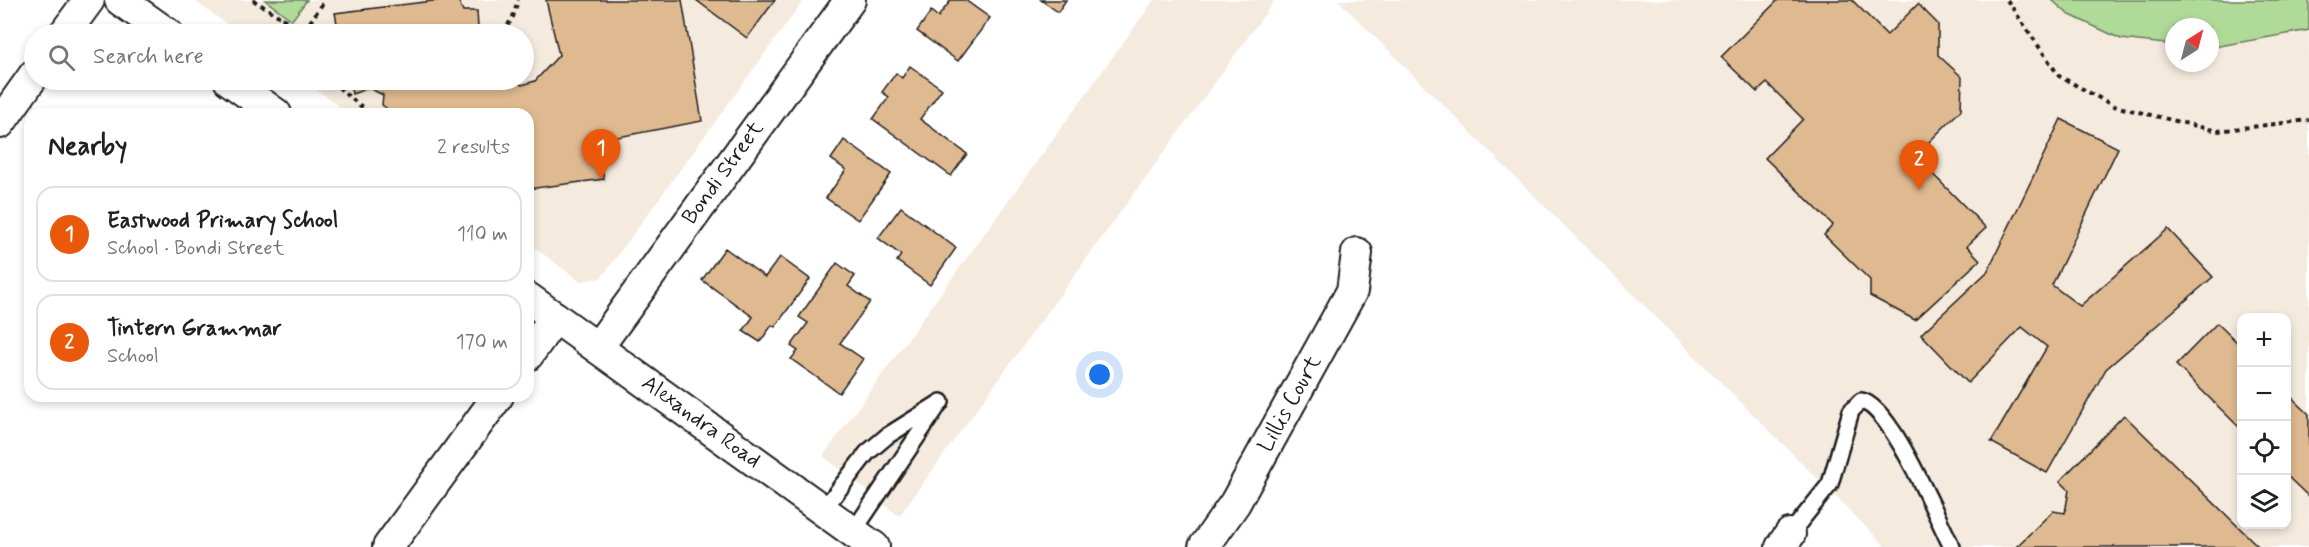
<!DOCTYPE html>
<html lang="en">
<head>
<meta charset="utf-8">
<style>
  body { margin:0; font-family:Mynerve,sans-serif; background:#f2f2f2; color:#202124 }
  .controls { position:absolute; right:18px; bottom:18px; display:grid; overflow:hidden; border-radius:12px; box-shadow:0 3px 9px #0003 }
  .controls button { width:54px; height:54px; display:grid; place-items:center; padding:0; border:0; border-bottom:2px solid #e0e0e0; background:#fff; color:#202124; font:30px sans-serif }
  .compass { position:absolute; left:2165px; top:18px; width:54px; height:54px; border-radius:50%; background:#fff; box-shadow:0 3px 9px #0003; rotate:36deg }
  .you { position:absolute; left:1100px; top:375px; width:21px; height:21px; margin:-15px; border:4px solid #fff; border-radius:50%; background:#1a73e8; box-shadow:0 0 0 9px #1a73e833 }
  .badge { display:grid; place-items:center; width:39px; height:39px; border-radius:50%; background:#ea580c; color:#fff; font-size:20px; font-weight:700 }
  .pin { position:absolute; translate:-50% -50px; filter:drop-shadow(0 2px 3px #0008) }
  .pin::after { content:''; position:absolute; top:32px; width:21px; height:18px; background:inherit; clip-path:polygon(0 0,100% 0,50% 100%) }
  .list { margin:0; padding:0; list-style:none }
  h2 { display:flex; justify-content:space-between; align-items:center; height:78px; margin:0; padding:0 24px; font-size:26px }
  h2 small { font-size:20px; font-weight:400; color:#757577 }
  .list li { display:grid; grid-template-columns:39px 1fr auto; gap:18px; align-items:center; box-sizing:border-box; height:96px; margin:0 12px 12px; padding:0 12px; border:2px solid #e0e0e0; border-radius:18px }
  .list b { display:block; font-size:22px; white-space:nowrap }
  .list p { margin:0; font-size:20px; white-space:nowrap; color:#757577 }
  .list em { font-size:20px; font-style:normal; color:#757577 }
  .icon { flex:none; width:33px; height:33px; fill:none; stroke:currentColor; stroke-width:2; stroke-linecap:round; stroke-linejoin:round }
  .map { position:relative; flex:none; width:2309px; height:547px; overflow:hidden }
  .search { position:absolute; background:#fff; box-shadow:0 3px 9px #0003; left:24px; top:24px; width:510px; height:66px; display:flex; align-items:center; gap:15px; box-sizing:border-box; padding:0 21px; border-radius:33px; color:#757577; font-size:22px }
  .panel { position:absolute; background:#fff; box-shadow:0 3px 9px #0003; left:24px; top:108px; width:510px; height:294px; border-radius:18px }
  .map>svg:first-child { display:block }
</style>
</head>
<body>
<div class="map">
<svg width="2309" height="547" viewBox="0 0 2309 547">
  <rect width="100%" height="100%" fill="#fff"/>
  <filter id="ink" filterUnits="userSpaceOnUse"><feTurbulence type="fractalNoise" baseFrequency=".0167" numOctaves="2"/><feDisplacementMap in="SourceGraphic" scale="12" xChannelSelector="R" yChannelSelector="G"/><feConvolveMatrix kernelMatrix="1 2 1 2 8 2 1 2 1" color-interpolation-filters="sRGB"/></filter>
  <g filter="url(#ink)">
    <g fill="#f5eade" fill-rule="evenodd">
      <path d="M193 0H804L601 278 580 281 528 243V114H350L303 80H524V34H241Z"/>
      <path d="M1154 0H1275L899 516 823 456Z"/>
      <path d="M1338 0H2309V547H1886ZM2174 27H2210V63H2174ZM2242 318H2286V524H2242Z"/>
    </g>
    <g fill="#afda98" stroke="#667b5a" stroke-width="1.5">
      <path d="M265 0H307L292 20Z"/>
      <path d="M2052 0H2309V30L2214 47 2210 46V27H2174V45L2121 39 2068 14Z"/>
    </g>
    <g fill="#dfb990" stroke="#1c1c1c" stroke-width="1.5">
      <path d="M441 0H458L463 11H477L478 27 486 28 487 34H339L335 13Z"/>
      <path d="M546 0H682L702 121 597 141 604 179 528 189V114H394L382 105 383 95 369 88 352 94 349 80H514L522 85 535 81 559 55Z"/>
      <path d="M696 0H775L747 38Z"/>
      <path d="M951 0H965L990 18 958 61 917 31 931 11 938 17Z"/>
      <path d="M1041 0H1066L1058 12Z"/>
      <path d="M1778 0H1852L1887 35 1918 4 1938 24V55L1962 77 1961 110 1915 156 1986 228 1967 246 1980 260 1915 320 1870 296V280L1824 235 1833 225 1765 158 1803 119 1767 83 1757 92 1721 57Z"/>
      <path d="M910 66 942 89 920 119 967 154 951 176 873 119 889 97 882 92 896 73 902 78Z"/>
      <path d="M2061 119 2118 148 2052 285 2080 306 2168 229 2213 277 2106 369 2047 473 1991 442 2047 347 2022 327 1968 383 1921 334 1987 272Z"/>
      <path d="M844 140 891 174 858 220 826 198 846 170 831 159Z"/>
      <path d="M901 207 956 248 930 285 897 261 901 255 878 238Z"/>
      <path d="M725 248 765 277 780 257 810 279 775 327 772 325 760 342 743 331 753 317 702 280Z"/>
      <path d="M837 263 855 276 848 286 870 302 840 343 863 359 839 393 791 359 798 351 791 346 808 323 799 317Z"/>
      <path d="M2217 323 2242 347V430L2176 365Z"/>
      <path d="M2286 392 2309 414V497L2286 475Z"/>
      <path d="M2124 415 2259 547H2016L2053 511 2065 513 2069 490 2060 481Z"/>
    </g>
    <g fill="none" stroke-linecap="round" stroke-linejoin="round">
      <g stroke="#1c1c1c" stroke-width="20">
        <g id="lane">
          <path d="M823 510 867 453 887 436 941 402"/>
          <path d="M853 532 937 407"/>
          <path d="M1790 534 1830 484 1851 411 1861 401C1891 405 1937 519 1952 547"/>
        </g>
      </g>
      <g stroke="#1c1c1c" stroke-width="34">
        <g id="street">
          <path d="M120 0 168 34"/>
          <path d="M64 34 89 0"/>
          <path d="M229 80 276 114"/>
          <path d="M0 123 34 75"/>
          <path d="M528 298 874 547"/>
          <path d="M598 347 850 0"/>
          <path d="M528 355 555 317"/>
          <path d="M388 547 498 396"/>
          <path d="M1204 547 1235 503 1352 291 1357 253"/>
          <path d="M1781 547 1790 534"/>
        </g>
      </g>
      <g stroke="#1c1c1c" stroke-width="4" stroke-dasharray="4.5 4.5" stroke-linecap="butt">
        <path d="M253 0 282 18 296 34"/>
        <path d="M2007 0 2059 76 2114 106 2217 131 2309 120"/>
        <path d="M282 18 304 31 325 0"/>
        <path d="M503 33 513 17 518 0"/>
        <path d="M333 80 343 92 371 114"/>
      </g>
      <use href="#lane" stroke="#fff" stroke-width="15"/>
      <use href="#street" stroke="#fff" stroke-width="30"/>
    </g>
  </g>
  <g text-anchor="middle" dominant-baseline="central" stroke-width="6" stroke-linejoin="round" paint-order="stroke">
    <g font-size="22" fill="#1c1c1c" stroke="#fff">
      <text transform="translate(723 173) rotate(-54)">Bondi Street</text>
      <text transform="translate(1290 404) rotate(-61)">Lillis Court</text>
      <text transform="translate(701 422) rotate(36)">Alexandra Road</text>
    </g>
  </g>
</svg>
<div class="controls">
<button>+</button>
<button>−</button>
<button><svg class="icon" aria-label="locate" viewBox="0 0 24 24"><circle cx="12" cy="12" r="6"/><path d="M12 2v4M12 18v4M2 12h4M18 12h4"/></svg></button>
<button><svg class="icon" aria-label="layers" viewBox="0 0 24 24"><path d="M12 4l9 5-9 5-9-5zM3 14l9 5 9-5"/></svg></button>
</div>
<svg class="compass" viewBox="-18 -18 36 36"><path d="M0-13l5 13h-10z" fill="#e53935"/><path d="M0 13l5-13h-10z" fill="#757577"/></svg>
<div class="you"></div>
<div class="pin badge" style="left:601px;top:179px">1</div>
<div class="pin badge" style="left:1919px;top:190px">2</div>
<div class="search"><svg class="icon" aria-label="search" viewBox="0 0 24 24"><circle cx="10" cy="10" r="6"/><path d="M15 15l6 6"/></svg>Search here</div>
<section class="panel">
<h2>Nearby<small>2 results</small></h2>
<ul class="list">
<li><span class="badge">1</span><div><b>Eastwood Primary School</b><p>School · Bondi Street</p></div><em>110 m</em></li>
<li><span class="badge">2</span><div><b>Tintern Grammar</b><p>School</p></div><em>170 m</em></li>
</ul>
</section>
</div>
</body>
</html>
